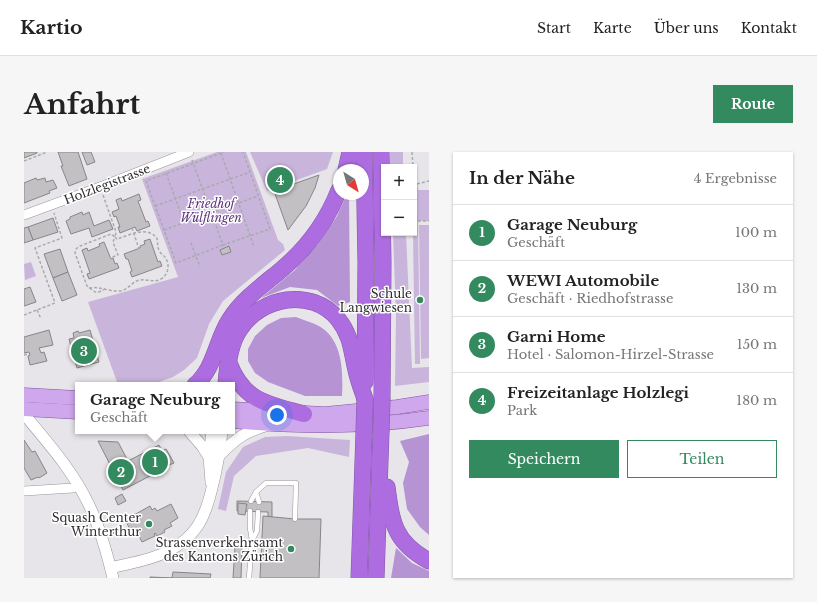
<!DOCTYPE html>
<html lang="de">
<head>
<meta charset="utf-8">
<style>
  body { margin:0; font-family:"Libre Baskerville",serif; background:#f6f6f6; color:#222 }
  .controls { position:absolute; right:12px; top:12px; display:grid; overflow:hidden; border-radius:0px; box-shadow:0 1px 3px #0004 }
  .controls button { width:36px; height:36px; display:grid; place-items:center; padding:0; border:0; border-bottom:1px solid #e0e0e0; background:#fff; color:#222; font:20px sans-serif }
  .compass { position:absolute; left:309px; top:12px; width:36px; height:36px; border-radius:50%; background:#fff; box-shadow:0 1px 3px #0004; rotate:143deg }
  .you { position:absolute; left:253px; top:263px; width:14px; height:14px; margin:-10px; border:3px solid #fff; border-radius:50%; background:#1a73e8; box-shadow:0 0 0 6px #1a73e833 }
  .badge { display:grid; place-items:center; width:26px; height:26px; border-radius:50%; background:#338a5f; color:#fff; font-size:13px; font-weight:700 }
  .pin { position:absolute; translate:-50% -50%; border:2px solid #fff; box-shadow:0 1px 4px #0006 }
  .popup { position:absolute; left:51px; top:230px; width:160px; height:52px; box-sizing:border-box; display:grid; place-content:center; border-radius:0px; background:#fff; filter:drop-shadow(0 1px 3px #0005); font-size:13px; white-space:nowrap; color:#767676 }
  .popup b { font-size:15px; color:#222 }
  .popup::after { content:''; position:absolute; left:50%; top:100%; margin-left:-8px; border:8px solid transparent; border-top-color:#fff }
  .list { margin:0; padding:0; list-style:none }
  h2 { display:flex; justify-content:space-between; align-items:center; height:52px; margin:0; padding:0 16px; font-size:17px }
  h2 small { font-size:13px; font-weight:400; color:#767676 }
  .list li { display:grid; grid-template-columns:26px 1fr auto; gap:12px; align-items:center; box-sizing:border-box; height:56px; padding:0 16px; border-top:1px solid #e0e0e0 }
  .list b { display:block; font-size:15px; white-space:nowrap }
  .list p { margin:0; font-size:13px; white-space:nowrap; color:#767676 }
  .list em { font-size:13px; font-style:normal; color:#767676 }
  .actions { display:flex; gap:8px; padding:12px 16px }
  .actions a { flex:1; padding:9px 0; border:1px solid #338a5f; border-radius:0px; text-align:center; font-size:14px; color:#338a5f }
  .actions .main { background:#338a5f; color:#fff }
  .map { position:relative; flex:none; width:405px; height:426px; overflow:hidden; border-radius:0px }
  header { display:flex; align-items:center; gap:24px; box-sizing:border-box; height:56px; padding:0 20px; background:#fff; border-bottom:1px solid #e0e0e0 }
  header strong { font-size:19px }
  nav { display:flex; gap:22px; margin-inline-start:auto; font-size:14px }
  .intro { display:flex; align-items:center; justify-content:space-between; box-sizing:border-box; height:96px; padding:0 24px }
  h1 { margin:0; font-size:28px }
  .button { padding:10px 18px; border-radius:0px; background:#338a5f; color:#fff; font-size:14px; font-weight:700 }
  main { display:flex; gap:24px; padding:0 24px }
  aside { flex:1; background:#fff; border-radius:0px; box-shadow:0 1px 3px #0004 }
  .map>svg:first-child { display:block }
</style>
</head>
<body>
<header>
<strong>Kartio</strong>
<nav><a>Start</a><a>Karte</a><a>Über uns</a><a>Kontakt</a></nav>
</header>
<div class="intro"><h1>Anfahrt</h1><a class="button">Route</a></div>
<main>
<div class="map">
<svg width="405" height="426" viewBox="0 0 405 426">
  <rect width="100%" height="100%" fill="#e7e5e9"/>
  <g fill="#c9b5dc">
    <path d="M193 0H222L254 88 259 92 261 98 199 149 185 172 173 206 160 218 149 225 135 230H93L64 150 154 125 118 27Z"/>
    <path d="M226 0H309L303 17 243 39Z"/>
    <rect x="366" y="0" width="13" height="15"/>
    <path d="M390 32H393L394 38H405V69H394L396 212H391L389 81Z"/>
    <path d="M395 73H405V206L397 207Z"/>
    <path d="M369 81H382L388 216 405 215V230L371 234 372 163Z"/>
    <path d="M7 110 12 124 1 128 0 112Z"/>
    <path d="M263 284 326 288 325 305 284 296 232 304 210 324 202 359 194 357 202 320 219 295 241 285Z"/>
  </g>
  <g fill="#b694d3">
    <path d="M323 42H325L326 150 314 154 293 138 266 135 237 146 271 118 295 91 313 64Z"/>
    <path d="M272 165C282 169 295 172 303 180 319 196 319 223 318 244H281L244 230 231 221 224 209V197L231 184 243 173 257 166Z"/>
    <path d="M405 282V383L396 375 383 357 379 331 385 310 376 289Z"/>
    <path d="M372 396 388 411 405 419V426H367Z"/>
  </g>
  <g fill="#c2c0c3" stroke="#878588">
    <path d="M0 0H13V1L0 6Z"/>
    <path d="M34 0H54L63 27 45 34 37 14H39Z"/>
    <path d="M58 0H67L71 10 63 13Z"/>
    <path d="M295 23 291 36 282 54 264 78 250 39Z"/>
    <path d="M12 26 13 28 21 26 22 30 29 28 33 36 25 39 26 41 0 51V31Z"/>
    <path d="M115 42 117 48 114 49 122 70 124 69 126 74 113 79 111 75 96 81 94 75H96L92 64 90 65 88 60 95 57 92 48 97 46 98 49Z"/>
    <path d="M58 60 59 63 65 60 70 74 85 68 89 77 68 85 65 76 47 82 42 69 46 67V65Z"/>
    <path d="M29 66 34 80 9 88 4 75Z"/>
    <path d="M4 75 9 88 0 91V76Z"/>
    <path d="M126 87 134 110 136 109 138 114 108 125 106 120 108 119 104 107H102L100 102 116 96V94L121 92 120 89Z"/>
    <path d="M80 90 87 107 89 106 91 112 93 111 95 116 65 127 63 122 66 121 58 98 63 96 64 99 76 94 75 92Z"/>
    <path d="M205 94 207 100 198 103 196 98Z"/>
    <path d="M36 97 44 120 29 126 20 102Z"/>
    <path d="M44 120 53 143 38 149 29 126Z"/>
    <path d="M6 135 12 150 0 154V137Z"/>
    <path d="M25 178 29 193 15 196 17 201 20 200 23 209 6 213 4 204 6 203 5 200 0 201V185Z"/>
    <path d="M66 178 75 210 53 216 45 187 50 186 49 181 54 179 55 181Z"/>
    <path d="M0 288 8 300 11 299 23 321 15 326 14 325 7 328 0 316Z"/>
    <path d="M74 289 94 290 104 309 135 293 145 314 99 338Z"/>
    <path d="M142 297 150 311 145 313 138 299Z"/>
    <path d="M90 320 93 326 89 328 86 322Z"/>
    <path d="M98 342 102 349 94 353 91 346Z"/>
    <path d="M213 349 248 350V365L244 364V360L213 359Z"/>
    <path d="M214 351 223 352 221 363 214 362Z"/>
    <path d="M147 352 154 366 146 371 148 374 140 378 141 380 133 384 131 381 130 382 131 384 118 390 114 382 112 383 108 375 106 377 101 368 126 354 128 358 131 356 133 359Z"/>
    <path d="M239 364 271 367H297L295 426H236Z"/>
    <path d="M88 376 90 381 87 382 85 377Z"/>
    <path d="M211 395 218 396 217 426H209Z"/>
    <path d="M149 420 187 422 186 426H126V425L148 426Z"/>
  </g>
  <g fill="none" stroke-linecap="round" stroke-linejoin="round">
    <g stroke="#989699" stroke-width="5.5">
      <g id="service">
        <path d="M227 349 232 340"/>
        <path d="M235 350 232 340 242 331H272L271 367"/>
        <path d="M228 388 233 379 234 360"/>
        <path d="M225 426 228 388 226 376V359"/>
      </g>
    </g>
    <g stroke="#989699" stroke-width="10">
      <g id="minor">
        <path d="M0 63 76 35 165 0"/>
        <path d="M0 339 49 336 54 333"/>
      </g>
    </g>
    <g stroke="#989699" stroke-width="12">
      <g id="tertiary">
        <path d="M0 262C24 291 49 319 65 353 76 376 83 401 89 426"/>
        <path d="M165 279 178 294 185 305"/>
        <path d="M196 303C212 286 221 280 244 273"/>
        <path d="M187 330 185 305 188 279"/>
        <path d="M87 416C105 411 125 409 142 400 172 386 181 366 188 336 193 317 196 299 198 279"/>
      </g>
    </g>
    <g stroke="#8157a2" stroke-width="15">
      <g id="primary">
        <path d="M0 243 54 246"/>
        <path d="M0 257 54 260"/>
        <path d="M208 257 301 262 373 255 405 250"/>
        <path d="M208 269C274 275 339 276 405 266"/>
      </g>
    </g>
    <g stroke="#8157a2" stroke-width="17">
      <g id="motorway">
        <path d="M340 0 342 111 341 230"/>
        <path d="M357 0 359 110 358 246"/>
        <path d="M322 18 326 0"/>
        <path d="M205 211C220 250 244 252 280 262"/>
        <path d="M171 233C191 216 192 188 206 167 219 147 239 133 257 118 282 97 303 69 315 38"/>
        <path d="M202 233C203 216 206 191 216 177 237 145 287 135 314 167 328 185 327 198 332 218 334 228 338 238 341 247"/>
        <path d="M363 335C368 371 370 390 405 409"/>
        <path d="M335 426 340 281"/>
        <path d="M352 426 357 280"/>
      </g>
    </g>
    <g stroke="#aaa9ac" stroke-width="1.5" stroke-dasharray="3 2" stroke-linecap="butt">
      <path d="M388 0 389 15"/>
      <path d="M197 1 230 95"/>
      <path d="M168 8 199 93 246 77 219 0"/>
      <path d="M0 9 23 0"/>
      <path d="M142 21 160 70"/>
      <path d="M390 28 393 32 405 29"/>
      <path d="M79 43 92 80 91 85 87 82 56 94 52 97 51 101 63 134 71 140H75L81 137"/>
      <path d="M131 54 226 20"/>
      <path d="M394 69H405"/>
      <path d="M108 76 115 97"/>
      <path d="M140 78 234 44"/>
      <path d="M167 91 176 115"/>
      <path d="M199 93 152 111 122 29 200 0"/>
      <path d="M65 136C77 134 85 140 95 139 104 139 108 129 116 128 124 127 131 131 137 127 145 122 146 112 141 105 139 103 136 101 135 98 131 91 138 86 126 81 116 77 103 84 93 87L91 85 89 90 94 103 86 106"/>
      <path d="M13 158 17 167"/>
      <path d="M0 163 31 151 11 96 38 86 30 61"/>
      <path d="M0 203 4 202"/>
    </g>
    <use href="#service" stroke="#fff" stroke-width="4.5"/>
    <use href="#minor" stroke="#fff" stroke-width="9"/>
    <use href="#tertiary" stroke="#fff" stroke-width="11"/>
    <use href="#primary" stroke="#cea7ec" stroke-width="14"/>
    <use href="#motorway" stroke="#ad6de0" stroke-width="16"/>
    <g stroke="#8157a2" stroke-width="17" stroke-linecap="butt">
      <g id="motorway-bridge">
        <path d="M357 280 358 246"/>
        <path d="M340 281 341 247"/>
      </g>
    </g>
    <use href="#motorway-bridge" stroke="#ad6de0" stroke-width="16"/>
  </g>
  <g fill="#338a5f" stroke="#fff" stroke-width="1.5">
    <circle cx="396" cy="148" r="4"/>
    <circle cx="125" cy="372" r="4"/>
    <circle cx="267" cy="397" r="4"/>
  </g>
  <g text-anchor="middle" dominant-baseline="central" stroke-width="3" stroke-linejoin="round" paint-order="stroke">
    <g font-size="12" fill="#2f2f30" stroke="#fff">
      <text transform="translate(83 32) rotate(-21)">Holzlegistrasse</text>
    </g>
    <g font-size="12" font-style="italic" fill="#5f337f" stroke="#fff">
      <text x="187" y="51">Friedhof<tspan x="187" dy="14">Wülflingen</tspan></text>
    </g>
    <g font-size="12" fill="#2f2f30" stroke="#fff" text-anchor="end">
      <text x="388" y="141">Schule<tspan x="388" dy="14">Langwiesen</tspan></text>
      <text x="117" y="365">Squash Center<tspan x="117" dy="14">Winterthur</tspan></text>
      <text x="259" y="390">Strassenverkehrsamt<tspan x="259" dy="14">des Kantons Zürich</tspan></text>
    </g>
  </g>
</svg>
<div class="controls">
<button>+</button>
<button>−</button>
</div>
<svg class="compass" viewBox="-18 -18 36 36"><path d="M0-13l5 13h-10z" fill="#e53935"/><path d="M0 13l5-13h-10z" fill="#767676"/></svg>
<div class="you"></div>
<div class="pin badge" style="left:131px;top:310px">1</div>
<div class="popup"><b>Garage Neuburg</b>Geschäft</div>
<div class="pin badge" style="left:97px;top:320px">2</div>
<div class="pin badge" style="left:60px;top:199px">3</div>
<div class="pin badge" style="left:256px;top:28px">4</div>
</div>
<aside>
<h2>In der Nähe<small>4 Ergebnisse</small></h2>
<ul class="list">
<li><span class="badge">1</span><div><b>Garage Neuburg</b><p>Geschäft</p></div><em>100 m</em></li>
<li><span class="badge">2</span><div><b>WEWI Automobile</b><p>Geschäft · Riedhofstrasse</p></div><em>130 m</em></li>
<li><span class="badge">3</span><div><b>Garni Home</b><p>Hotel · Salomon-Hirzel-Strasse</p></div><em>150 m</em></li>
<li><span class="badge">4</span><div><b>Freizeitanlage Holzlegi</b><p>Park</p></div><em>180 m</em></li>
</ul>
<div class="actions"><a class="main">Speichern</a><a>Teilen</a></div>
</aside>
</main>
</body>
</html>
